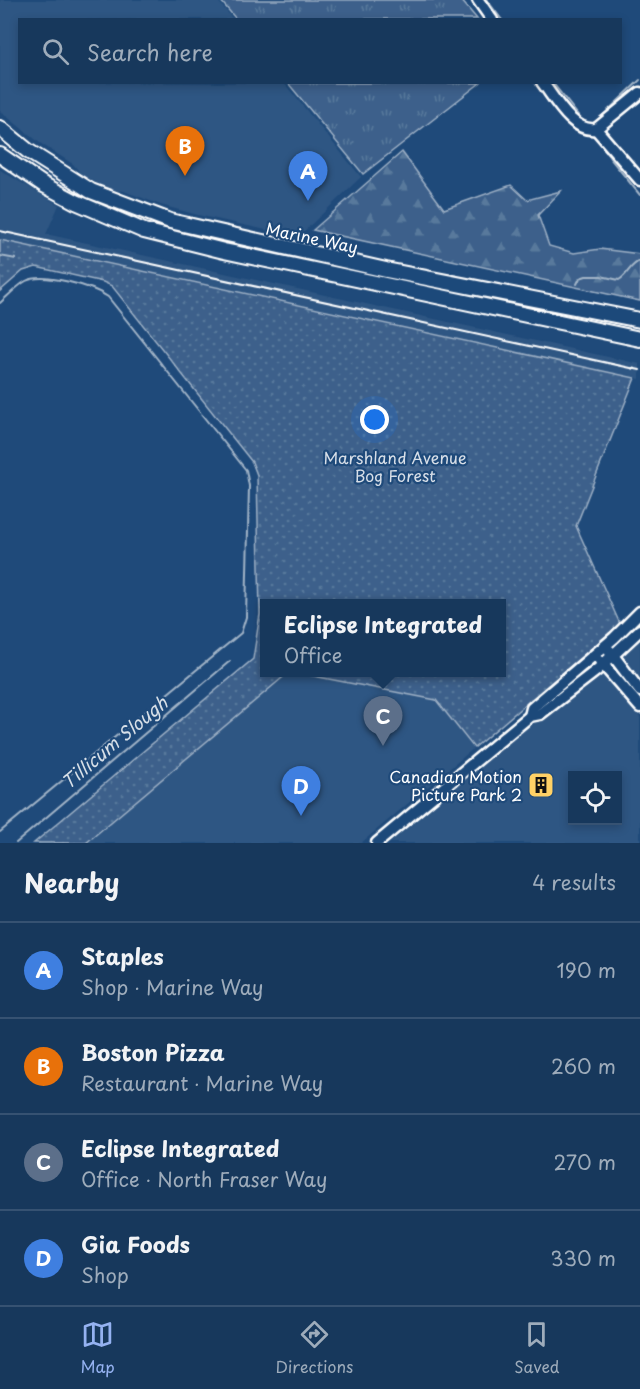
<!DOCTYPE html>
<html lang="en">
<head>
<meta charset="utf-8">
<style>
  body { margin:0; font-family:"Playpen Sans",sans-serif; background:#203f62; color:#f1f3f6 }
  .controls { position:absolute; right:18px; bottom:18px; display:grid; overflow:hidden; border-radius:0px; box-shadow:0 3px 9px #0003 }
  .controls button { width:54px; height:54px; display:grid; place-items:center; padding:0; border:0; border-bottom:2px solid #365272; background:#17385c; color:#f1f3f6; font:30px sans-serif }
  .you { position:absolute; left:375px; top:420px; width:21px; height:21px; margin:-15px; border:4px solid #fff; border-radius:50%; background:#1a73e8; box-shadow:0 0 0 9px #1a73e833 }
  .badge { display:grid; place-items:center; width:39px; height:39px; border-radius:50%; background:#95b2f1; color:#fff; font-size:20px; font-weight:700 }
  .pin { position:absolute; translate:-50% -50px; filter:drop-shadow(0 2px 3px #0008) }
  .pin::after { content:''; position:absolute; top:32px; width:21px; height:18px; background:inherit; clip-path:polygon(0 0,100% 0,50% 100%) }
  .popup { position:absolute; left:260px; top:599px; width:246px; height:78px; box-sizing:border-box; display:grid; place-content:center; border-radius:0px; background:#17385c; filter:drop-shadow(0 2px 4px #0005); font-size:20px; white-space:nowrap; color:#9eacbb }
  .popup b { font-size:22px; color:#f1f3f6 }
  .popup::after { content:''; position:absolute; left:50%; top:100%; margin-left:-12px; border:12px solid transparent; border-top-color:#17385c }
  .list { margin:0; padding:0; list-style:none }
  h2 { display:flex; justify-content:space-between; align-items:center; height:78px; margin:0; padding:0 24px; font-size:26px }
  h2 small { font-size:20px; font-weight:400; color:#9eacbb }
  .list li { display:grid; grid-template-columns:39px 1fr auto; gap:18px; align-items:center; box-sizing:border-box; height:96px; padding:0 24px; border-top:2px solid #365272 }
  .list b { display:block; font-size:22px; white-space:nowrap }
  .list p { margin:0; font-size:20px; white-space:nowrap; color:#9eacbb }
  .list em { font-size:20px; font-style:normal; color:#9eacbb }
  .icon { flex:none; width:33px; height:33px; fill:none; stroke:currentColor; stroke-width:2; stroke-linecap:round; stroke-linejoin:round }
  .map { position:relative; flex:none; width:640px; height:843px; overflow:hidden }
  .search { position:absolute; background:#17385c; box-shadow:0 3px 9px #0003; left:18px; right:18px; top:18px; height:66px; display:flex; align-items:center; gap:15px; box-sizing:border-box; padding:0 21px; border-radius:0px; color:#9eacbb; font-size:22px }
  .sheet { height:462px; background:#17385c }
  nav { display:flex; justify-content:space-around; align-items:center; box-sizing:border-box; height:84px; border-top:2px solid #365272; background:#17385c; font-size:16px; color:#9eacbb }
  nav a { display:grid; justify-items:center; gap:3px }
  nav .on { color:#95b2f1 }
  .map>svg:first-child { display:block }
</style>
</head>
<body>
<div class="map">
<svg width="640" height="843" viewBox="0 0 640 843">
  <defs>
    <pattern id="grass-tufts" width="24" height="20" patternUnits="userSpaceOnUse" patternTransform="scale(1.5)"><rect width="24" height="20" fill="#3c618b"/><path d="M3 7l-1-3M5 7V3M7 7l1-3M15 17l-1-3M17 17v-4M19 17l1-3" fill="none" stroke="#59799c"/></pattern>
    <pattern id="forest-firs" width="22" height="20" patternUnits="userSpaceOnUse" patternTransform="scale(1.5)"><rect width="22" height="20" fill="#3c618b"/><path d="M5 1l3.5 6h-7zM16 11l3.5 6h-7z" fill="#59799c"/></pattern>
    <pattern id="park-dots" width="8" height="8" patternUnits="userSpaceOnUse" patternTransform="scale(1.5)"><rect width="8" height="8" fill="#3c618b"/><path d="M2 2h.1M6 6h.1" fill="none" stroke="#59799c" stroke-width="1.8" stroke-linecap="round"/></pattern>
  </defs>
  <rect width="100%" height="100%" fill="#1f4a7a"/>
  <filter id="ink" filterUnits="userSpaceOnUse"><feTurbulence type="fractalNoise" baseFrequency=".0167" numOctaves="2"/><feDisplacementMap in="SourceGraphic" scale="12" xChannelSelector="R" yChannelSelector="G"/><feConvolveMatrix kernelMatrix="1 2 1 2 8 2 1 2 1" color-interpolation-filters="sRGB"/></filter>
  <g filter="url(#ink)">
    <g fill="#2e5683" fill-rule="evenodd">
      <path d="M0 0H217L233 19 20 20V82L284 83 361 177 298 237 198 215 161 205 124 191 110 190 82 175 73 164 40 143 0 111Z"/>
      <path d="M0 170 59 205 46 234 640 364V379L0 240Z"/>
      <path d="M640 637V682L623 659 625 651Z"/>
      <path d="M288 673H298L436 700 474 748 361 843H86Z"/>
      <path d="M602 675 607 677 640 717V843H390L521 733 596 676ZM572 776H618V820H572Z"/>
    </g>
    <g fill="url(#grass-tufts)" stroke="#9eb0c5" stroke-width="1.5">
      <path d="M220 0H461L477 19H236Z"/>
      <path d="M288 83H480L363 174Z"/>
    </g>
    <path fill="url(#forest-firs)" stroke="#9eb0c5" stroke-width="1.5" d="M402 152 444 209 511 185 527 200 561 191 538 215 549 246 574 253 600 249 640 254V301L313 230Z"/>
    <path fill="url(#park-dots)" stroke="#9eb0c5" stroke-width="1.5" d="M0 240 635 378 576 526 620 624 474 748 436 700 298 673 502 672V604H264V672L288 673 86 843H34L253 659 260 614 257 475 252 462 112 286 103 282 36 267 23 271 0 291Z"/>
    <g fill="none" stroke-linecap="round" stroke-linejoin="round">
      <g stroke="#a3b5c8" stroke-width="2">
        <path d="M487 0 502 20"/>
        <path d="M552 82 581 119"/>
        <path d="M599 119 640 80"/>
        <path d="M602 146 610 158 640 195"/>
        <path d="M0 256 16 259"/>
        <path d="M577 284 580 278 586 276H601L619 280C628 275 630 264 640 261"/>
        <path d="M0 303C8 296 17 286 26 281 43 272 92 286 108 297L246 470 249 486 246 617 241 633 0 832"/>
        <path d="M16 843 230 661"/>
      </g>
      <g stroke="#fff" stroke-width="15">
        <g id="minor">
          <path d="M478 0 492 20"/>
          <path d="M542 82C555 99 573 133 596 129"/>
          <path d="M596 129 640 180"/>
          <path d="M596 129 640 93"/>
          <path d="M609 650 640 691"/>
          <path d="M600 661 640 707"/>
          <path d="M530 716 532 708 614 638 640 612"/>
          <path d="M377 843 530 716 540 714 597 670 640 630"/>
        </g>
      </g>
      <g stroke="#fff" stroke-width="18">
        <g id="major">
          <path d="M0 128 28 151 91 191 170 221 386 270 640 320"/>
          <path d="M0 155 44 185 76 202 144 231 224 251 640 339"/>
        </g>
      </g>
      <use href="#minor" stroke="#1f4a7a" stroke-width="10"/>
      <use href="#major" stroke="#1f4a7a" stroke-width="14"/>
      <path stroke="#fff" stroke-width="2" d="M0 231 640 370"/>
    </g>
  </g>
  <defs>
    <g id="building-square" transform="scale(1.35)"><rect x="-9" y="-9" width="18" height="18" rx="4" fill="#ffd166" stroke="#1f4a7a"/><path d="M-4-6H4V6H1V3H-1V6H-4ZM-2.5-4.3h1.7v1.8h-1.7ZM.8-4.3h1.7v1.8H.8ZM-2.5-1h1.7V.8h-1.7ZM.8-1h1.7V.8H.8Z" fill="#111"/></g>
  </defs>
  <g fill-rule="evenodd">
    <use href="#building-square" x="541" y="785"/>
  </g>
  <g text-anchor="middle" dominant-baseline="central" stroke-width="4.5" stroke-linejoin="round" paint-order="stroke">
    <g font-size="16" fill="#fff" stroke="#1f4a7a">
      <text transform="translate(312 237) rotate(12)">Marine Way</text>
    </g>
    <g font-size="16" fill="#d8dfe8" stroke="#1f4a7a">
      <text x="395" y="457">Marshland Avenue<tspan x="395" dy="18">Bog Forest</tspan></text>
    </g>
    <g font-size="16" fill="#fff" stroke="#1f4a7a" text-anchor="end">
      <text x="522" y="776">Canadian Motion<tspan x="522" dy="18">Picture Park 2</tspan></text>
    </g>
    <g font-size="18" font-style="italic" fill="#d8e0e8" stroke="#1f4a7a">
      <text transform="translate(114 742) rotate(-40)">Tillicum Slough</text>
    </g>
  </g>
</svg>
<div class="controls">
<button><svg class="icon" aria-label="locate" viewBox="0 0 24 24"><circle cx="12" cy="12" r="6"/><path d="M12 2v4M12 18v4M2 12h4M18 12h4"/></svg></button>
</div>
<div class="you"></div>
<div class="pin badge" style="left:308px;top:201px;background:#3f7fe0">A</div>
<div class="pin badge" style="left:185px;top:176px;background:#e8710a">B</div>
<div class="pin badge" style="left:383px;top:746px;background:#5c6f8a">C</div>
<div class="popup"><b>Eclipse Integrated</b>Office</div>
<div class="pin badge" style="left:301px;top:816px;background:#3f7fe0">D</div>
<div class="search"><svg class="icon" aria-label="search" viewBox="0 0 24 24"><circle cx="10" cy="10" r="6"/><path d="M15 15l6 6"/></svg>Search here</div>
</div>
<section class="sheet">
<h2>Nearby<small>4 results</small></h2>
<ul class="list">
<li><span class="badge" style="background:#3f7fe0">A</span><div><b>Staples</b><p>Shop · Marine Way</p></div><em>190 m</em></li>
<li><span class="badge" style="background:#e8710a">B</span><div><b>Boston Pizza</b><p>Restaurant · Marine Way</p></div><em>260 m</em></li>
<li><span class="badge" style="background:#5c6f8a">C</span><div><b>Eclipse Integrated</b><p>Office · North Fraser Way</p></div><em>270 m</em></li>
<li><span class="badge" style="background:#3f7fe0">D</span><div><b>Gia Foods</b><p>Shop</p></div><em>330 m</em></li>
</ul>
</section>
<nav>
<a class="on"><svg class="icon" aria-label="map" viewBox="0 0 24 24"><path d="M3 6l6-2 6 2 6-2v14l-6 2-6-2-6 2zM9 4v14M15 6v14"/></svg>Map</a>
<a><svg class="icon" aria-label="directions" viewBox="0 0 24 24"><path d="M12 3l9 9-9 9-9-9zM9 14v-3h6M13 9l2 2-2 2"/></svg>Directions</a>
<a><svg class="icon" aria-label="saved" viewBox="0 0 24 24"><path d="M7 4h10v16l-5-4-5 4z"/></svg>Saved</a>
</nav>
</body>
</html>
